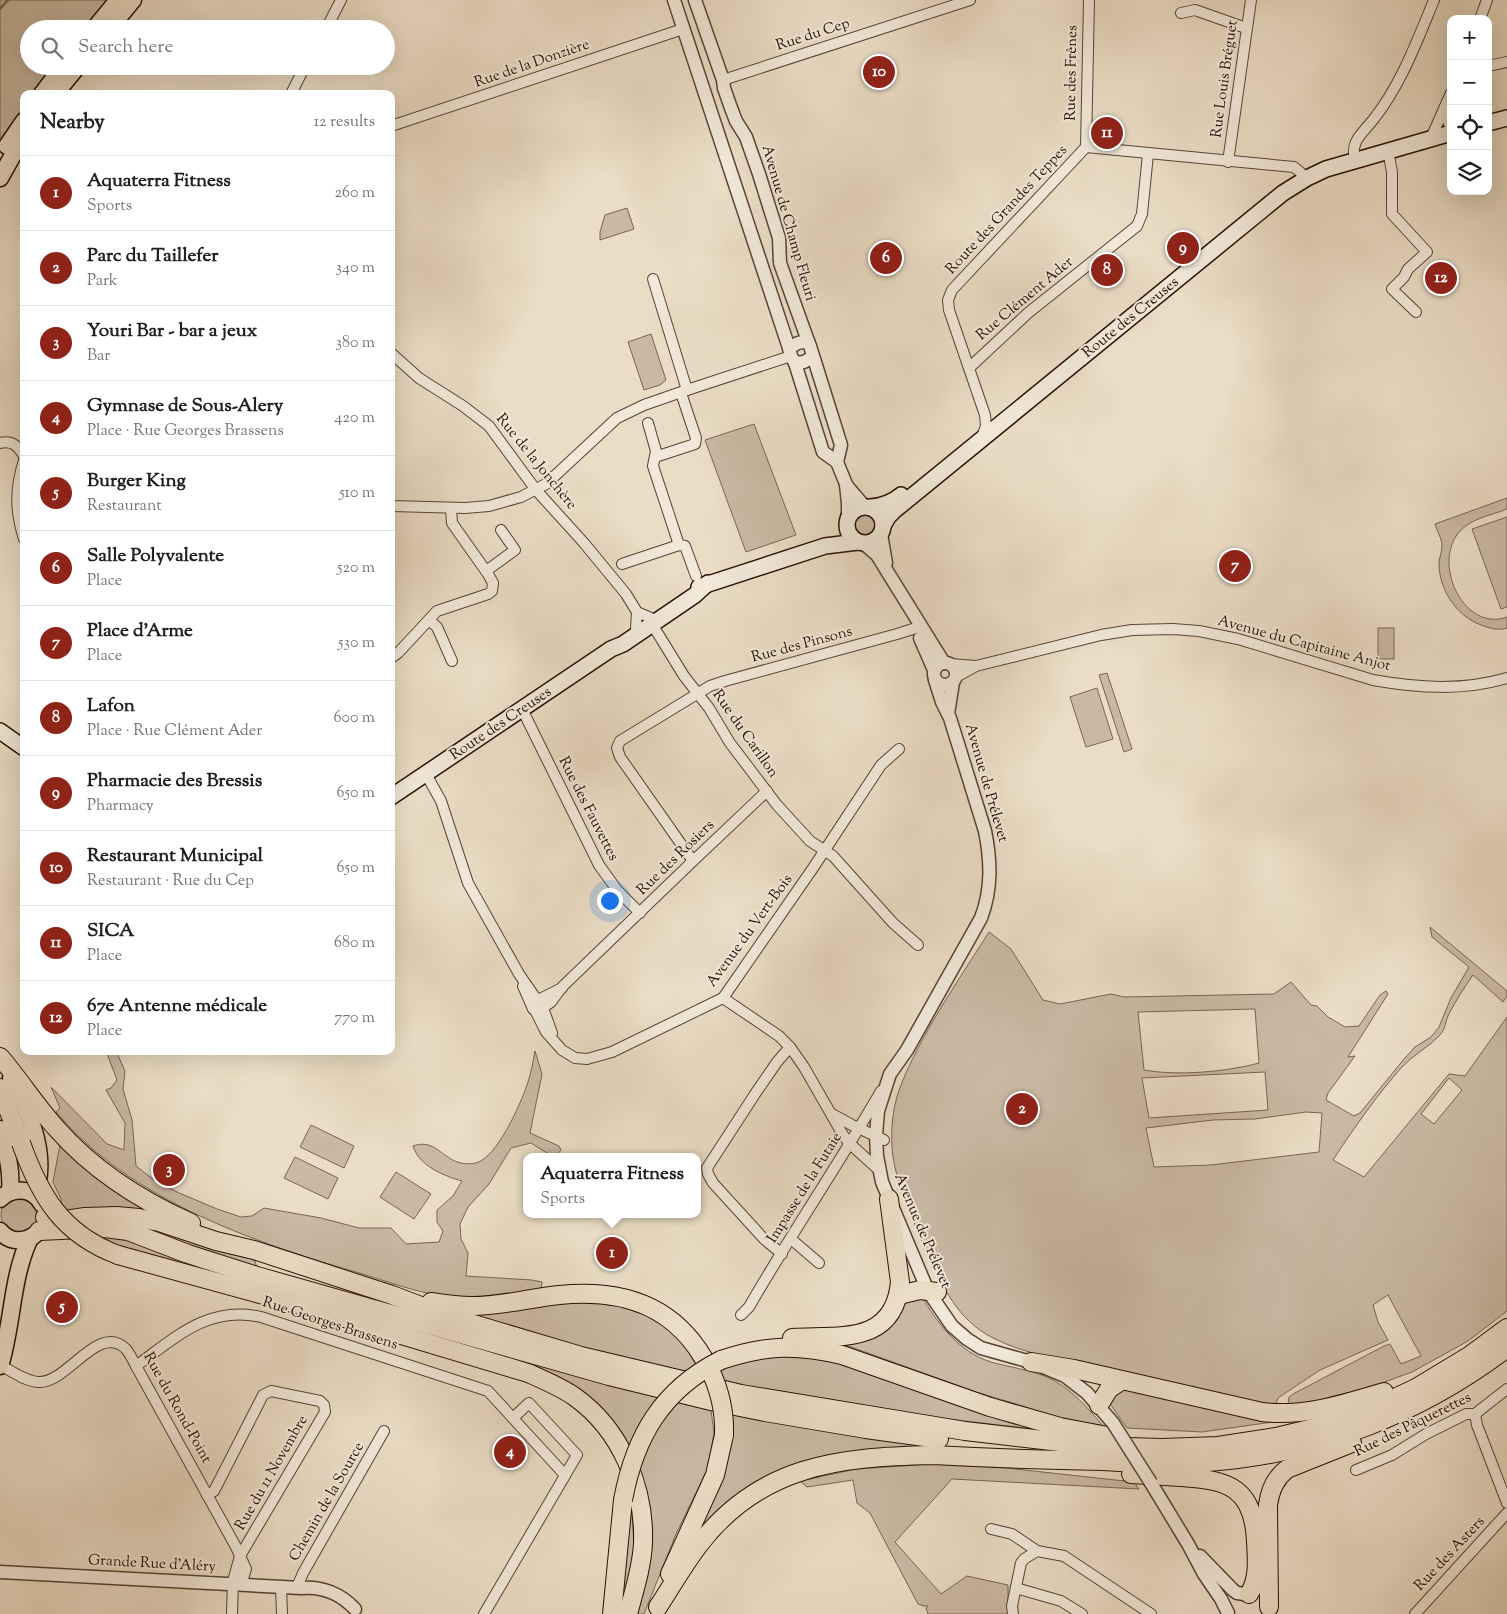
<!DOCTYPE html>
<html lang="en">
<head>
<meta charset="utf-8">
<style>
  body { margin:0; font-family:"Sorts Mill Goudy",serif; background:#f2f2f2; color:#202124 }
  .controls { position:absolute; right:15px; top:15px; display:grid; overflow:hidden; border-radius:10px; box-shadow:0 5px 20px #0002 }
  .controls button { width:45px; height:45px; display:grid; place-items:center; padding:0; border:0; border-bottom:1px solid #e0e0e0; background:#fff; color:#202124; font:25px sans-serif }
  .you { position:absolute; left:609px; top:900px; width:18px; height:18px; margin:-12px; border:4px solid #fff; border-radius:50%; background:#1a73e8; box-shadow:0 0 0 8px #1a73e833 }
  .badge { display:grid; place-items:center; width:32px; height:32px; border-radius:50%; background:#8f2418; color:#fff; font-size:16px; font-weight:700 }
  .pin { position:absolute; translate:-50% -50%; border:2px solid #fff; box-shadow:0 1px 5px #0006 }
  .popup { position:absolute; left:523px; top:1153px; width:178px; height:65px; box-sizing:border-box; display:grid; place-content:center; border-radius:10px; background:#fff; filter:drop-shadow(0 1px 4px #0005); font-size:16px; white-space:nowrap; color:#757577 }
  .popup b { font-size:19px; color:#202124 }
  .popup::after { content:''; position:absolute; left:50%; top:100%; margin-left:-10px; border:10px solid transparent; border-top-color:#fff }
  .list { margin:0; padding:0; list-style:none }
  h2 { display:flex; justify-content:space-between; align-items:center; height:65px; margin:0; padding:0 20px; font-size:21px }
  h2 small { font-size:16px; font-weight:400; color:#757577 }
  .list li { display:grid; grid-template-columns:32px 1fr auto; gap:15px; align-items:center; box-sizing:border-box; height:75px; padding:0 20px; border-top:1px solid #e0e0e0 }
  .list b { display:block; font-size:19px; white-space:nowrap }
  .list p { margin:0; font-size:16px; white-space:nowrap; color:#757577 }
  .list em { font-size:16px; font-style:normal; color:#757577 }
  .icon { flex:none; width:28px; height:28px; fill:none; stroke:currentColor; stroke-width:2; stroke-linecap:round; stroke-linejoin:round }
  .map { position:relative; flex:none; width:1507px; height:1614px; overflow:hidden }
  .search { position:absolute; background:#fff; box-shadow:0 5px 20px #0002; left:20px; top:20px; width:375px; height:55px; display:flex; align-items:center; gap:12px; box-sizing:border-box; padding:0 18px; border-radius:28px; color:#757577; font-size:19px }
  .panel { position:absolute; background:#fff; box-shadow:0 5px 20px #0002; left:20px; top:90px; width:375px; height:965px; border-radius:10px }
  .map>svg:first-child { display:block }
</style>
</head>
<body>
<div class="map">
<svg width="1507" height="1614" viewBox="0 0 1507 1614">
  <rect width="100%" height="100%" fill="#eadcc5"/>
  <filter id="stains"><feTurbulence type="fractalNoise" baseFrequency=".004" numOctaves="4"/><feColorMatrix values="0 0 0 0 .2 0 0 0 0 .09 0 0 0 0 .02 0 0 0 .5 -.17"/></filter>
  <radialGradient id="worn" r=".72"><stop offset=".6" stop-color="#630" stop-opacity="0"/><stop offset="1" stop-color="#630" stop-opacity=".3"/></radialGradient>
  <g fill="#c9b9a4" stroke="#786454" fill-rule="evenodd">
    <path d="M0 0H111L87 29H29V66H54L33 94H24V106L0 139Z"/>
    <path d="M627 208 634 229 600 240V232L605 215Z"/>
    <path d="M651 334 666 380 660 385 644 390 628 342Z"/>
    <path d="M754 424 796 535 746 552 705 440Z"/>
    <path d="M1507 498V509C1492 515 1473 518 1461 530 1430 562 1464 633 1507 617V628C1498 631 1489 628 1481 625 1456 616 1438 588 1439 561 1440 556 1442 551 1442 546 1442 539 1437 531 1435 524Z"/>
    <circle cx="865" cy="523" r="12"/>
    <path d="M1507 517V607L1501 609 1472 529Z"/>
    <rect x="1378" y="628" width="16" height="31"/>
    <path d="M1107 673 1132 749 1124 752 1099 675Z"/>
    <path d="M1097 688 1113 739 1086 747 1070 697Z"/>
    <path d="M1430 927 1507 991V996L1503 1002 1473 975C1464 988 1456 1000 1449 1014 1445 1022 1446 1028 1440 1035 1429 1047 1413 1055 1402 1067 1377 1095 1354 1128 1333 1160L1364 1177 1449 1074 1465 1076 1507 1017V1311L1468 1341 1412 1372 1349 1395 1310 1405 1288 1404 1289 1397 1293 1394 1384 1346 1390 1344 1401 1364 1421 1356 1388 1295 1373 1305 1378 1322 1388 1340 1320 1370 1278 1398 1275 1407C1217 1394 1160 1381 1102 1368 1066 1360 1026 1355 993 1338 957 1320 941 1284 926 1250 913 1220 898 1189 893 1157 890 1136 892 1110 899 1090 919 1037 958 981 989 932L1011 949 1043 1000 1060 1004 1111 994 1124 997 1274 994 1291 982 1311 1005 1317 1006 1328 1017 1345 1027 1359 1026 1380 995 1386 991 1388 994 1348 1057 1355 1056 1328 1093 1326 1100 1354 1116 1360 1113 1404 1059 1415 1047 1431 1037 1439 1027 1451 998 1469 967 1432 937ZM1255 1009 1259 1063C1226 1072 1177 1076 1144 1070L1138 1012ZM1265 1072 1268 1110 1149 1118 1142 1078ZM1449 1078 1462 1090 1434 1124 1421 1114ZM1306 1112 1322 1113 1319 1152 1211 1165 1154 1167 1146 1128 1213 1120 1255 1119Z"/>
    <path d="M106 1051H116L125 1071 123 1089 132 1120 136 1166 154 1180 177 1192 217 1209 241 1217 252 1216 264 1208 321 1218 359 1228H391L406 1244 439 1242 443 1231 437 1222V1210L453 1196 462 1181C444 1176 419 1166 413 1146 435 1138 442 1159 461 1163 465 1164 473 1164 476 1163 497 1158 521 1103 527 1085 531 1074 533 1062 535 1051L542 1074 530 1133 559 1146 561 1150 556 1156 547 1153 531 1143 511 1148 489 1184 468 1207 460 1224 461 1239 468 1253 466 1276 532 1280 542 1282 541 1289C509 1294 476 1300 443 1296 415 1292 386 1281 359 1273 253 1242 130 1200 56 1112L60 1108 51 1087 107 1144 124 1150 125 1123 106 1090 111 1088 117 1080Z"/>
    <path d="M311 1125 354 1146 344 1168 300 1147Z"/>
    <path d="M61 1139 158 1211 68 1213 61 1205V1199L53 1182Z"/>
    <path d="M295 1157 338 1178 328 1199 284 1178Z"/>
    <path d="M396 1172 431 1194 414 1219 380 1197Z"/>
    <circle cx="19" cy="1215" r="18"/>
    <path d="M95 1218H115L249 1256 255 1261 257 1268Z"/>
    <path d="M89 1233 120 1234 249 1282 126 1250Z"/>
    <path d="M921 1295C937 1323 959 1352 991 1362 1009 1367 1030 1370 1047 1377 1071 1388 1087 1407 1104 1427L1059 1417 976 1392 840 1343 899 1303Z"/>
    <path d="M582 1300 596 1301 638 1310 660 1321 683 1342 703 1378 546 1338 456 1310Z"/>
    <path d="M480 1348 607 1384 711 1410 714 1433 708 1468 676 1534 644 1614H634L648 1548 604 1416 479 1351Z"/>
    <path d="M806 1352 1054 1431C943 1420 832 1404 723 1381L717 1367 744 1357Z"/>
    <path d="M1123 1386 1287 1420 1202 1432 1127 1428 1108 1401Z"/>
    <path d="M730 1413 786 1424 953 1448 829 1457 694 1541Z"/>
    <path d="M932 1464 1006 1468 1134 1482 1139 1489 952 1479 895 1542 941 1594 967 1576 1008 1585V1614H928L926 1608 928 1606H924L918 1604 870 1513 857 1503 853 1480 807 1487 800 1481 856 1469Z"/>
    <path d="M627 1512H632L634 1547 629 1580 621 1614Z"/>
  </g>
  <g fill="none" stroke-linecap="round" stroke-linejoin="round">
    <path stroke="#756150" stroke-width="2.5" d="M0 9 8 0"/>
    <g stroke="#584334" stroke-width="12">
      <g id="minor">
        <path d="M1181 13 1195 10 1246 28"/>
        <path d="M1480 19 1487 0"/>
        <path d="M326 29 341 0"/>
        <path d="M1488 66 1507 62"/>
        <path d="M723 80 970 0"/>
        <path d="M291 94 305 66"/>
        <path d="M1445 107V114L1451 128"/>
        <path d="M391 126 683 29"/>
        <path d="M1431 138 1451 93"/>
        <path d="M1086 147 1089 0"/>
        <path d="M1388 150 1392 172V214L1427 252 1408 269 1404 277 1392 289 1416 312"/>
        <path d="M1355 160C1350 141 1362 134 1373 120 1401 85 1417 41 1434 0"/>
        <path d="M1228 162 1251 0"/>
        <path d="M653 279 687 390"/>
        <path d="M391 353 419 378 463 406 489 426 536 490 584 543 626 594 637 612 651 618"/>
        <path d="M969 368 1028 313 1137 226 1142 214 1148 154"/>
        <path d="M648 423 656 451 653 466 679 545 685 546 696 576"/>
        <path d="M982 437 986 426 985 415 949 310 948 300 952 290 1086 147 1294 167 1307 178"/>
        <path d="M0 443C12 440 18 446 24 456"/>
        <path d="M655 457 695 444 696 438 681 393"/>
        <path d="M24 460C15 489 15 510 24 539"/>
        <path d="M391 506 465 508 489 506 521 497 546 484 617 418 644 405 687 390 791 356"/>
        <path d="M622 564 679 545"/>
        <path d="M486 571 515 550 501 530"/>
        <path d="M429 620 437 627 452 661"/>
        <path d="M652 624 684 676 709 708 730 743 777 805 810 841 833 856 893 923 918 945"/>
        <path d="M636 628 637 612"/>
        <path d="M391 658 398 653 437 611 488 594 492 591 493 583 488 574 452 523 451 508"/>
        <path d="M950 664 976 666 1101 635 1132 630 1173 629 1199 631 1238 639 1373 680C1418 688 1463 691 1507 678"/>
        <path d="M956 677 976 666"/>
        <path d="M522 709 599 865 617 890 640 913"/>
        <path d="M426 774 441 801 468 883 519 974 537 1000"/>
        <path d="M693 861 620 757 617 748 620 741 710 686 725 681 897 634 916 628"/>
        <path d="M523 986 533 1009 541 1011"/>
        <path d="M723 998 779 1036 790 1047 804 1067 843 1135 849 1143 879 1170"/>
        <path d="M538 1000 562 988"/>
        <path d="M544 1007 551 1002 562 987 693 861 767 791"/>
        <path d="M543 1008 552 1033"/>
        <path d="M535 1010 546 1032 562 1050 575 1058 587 1059 612 1052 723 998 813 868 881 765 899 749"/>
        <path d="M832 1114 852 1125 884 1140"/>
        <path d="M791 1239 819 1263"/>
        <path d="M782 1254 764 1239 713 1183 708 1174 707 1168 755 1094 777 1062 790 1047"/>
        <path d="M741 1315 749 1307C791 1234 839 1164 881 1091"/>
        <path d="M0 1365C12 1371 26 1382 39 1382 68 1383 98 1322 126 1349 130 1354 133 1360 136 1366L236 1547 246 1569 241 1585"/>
        <path d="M136 1366C176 1337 209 1305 261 1317L488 1391 565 1475"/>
        <path d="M1475 1414 1477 1425 1507 1503"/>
        <path d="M1356 1470 1392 1455 1426 1434 1466 1414H1475L1507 1389"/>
        <path d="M207 1495 214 1491 263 1395 271 1391 320 1401 324 1405 325 1412 240 1556 233 1581 232 1614"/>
        <path d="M991 1529 1012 1534 1037 1551 1064 1556 1151 1614"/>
        <path d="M281 1586 282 1614"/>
        <path d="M297 1587 303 1573 384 1431"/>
        <path d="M1016 1588 1061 1601 1082 1614"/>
        <path d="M484 1614 577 1455 529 1403 514 1417"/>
        <path d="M1013 1614 1012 1606 1021 1563 1024 1559 1037 1551"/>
        <path d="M1415 1614 1507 1513"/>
      </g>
    </g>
    <g stroke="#584334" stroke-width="15">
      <g id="tertiary">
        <path d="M674 0 789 348"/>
        <path d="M695 0 723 80 724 88 731 108 736 121 746 137 759 174 779 238 780 263 808 341"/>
        <path d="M812 357 804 362 795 363 791 356 789 348 798 343 808 341 810 346 841 445 837 462"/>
        <path d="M795 363 823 452 837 462 846 484 848 504V519"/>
        <path d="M846 485 864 506"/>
        <path d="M881 534 886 563"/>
        <path d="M863 543 877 555 944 663"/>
        <path d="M920 638 934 670"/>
        <circle cx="945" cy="674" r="11"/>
        <path d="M935 680 942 702 950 718 985 831C991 861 992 889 981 918L907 1050 890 1074 878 1111 876 1135 877 1156 882 1182 928 1291 952 1326 967 1339 981 1348 1031 1362 1065 1376 1087 1393 1113 1423"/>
        <path d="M948 714 953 682"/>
        <path d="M1151 1483 1188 1544 1204 1574 1221 1599 1228 1613"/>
        <path d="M1200 1556 1233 1590 1237 1593 1245 1594"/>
        <path d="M0 1572 301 1588C322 1586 341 1594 355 1609"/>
      </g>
    </g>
    <g stroke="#281003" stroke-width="18">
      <g id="secondary">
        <path d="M1488 123 1507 118"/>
        <circle cx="865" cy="525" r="18"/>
        <path d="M870 507C883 506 892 503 901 495"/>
        <path d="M883 526 888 517 895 510 1283 193 1307 178 1326 169 1451 133"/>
        <path d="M699 587 825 546 858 542"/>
        <path d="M0 731 24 748"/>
        <path d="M391 797 611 649 623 644 695 595 708 583"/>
      </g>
    </g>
    <g stroke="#281003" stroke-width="19">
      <g id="primary">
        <path d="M94 29 118 0"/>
        <path d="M109 29 133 0"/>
        <path d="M42 94 63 66"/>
        <path d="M55 94 78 66"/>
        <path d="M7 146 24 121"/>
        <path d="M0 178 14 153 24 138"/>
        <path d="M11 1078C28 1110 46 1149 37 1186"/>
        <path d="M0 1129C7 1150 12 1170 10 1192"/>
        <path d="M0 1199C12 1187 33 1187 42 1204"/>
        <path d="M0 1231C10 1243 26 1243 37 1233"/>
        <path d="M0 1366C13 1324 11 1278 30 1238"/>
      </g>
    </g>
    <g stroke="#281003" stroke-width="20">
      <g id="trunk">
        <path d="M0 1057C20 1080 36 1106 57 1129 93 1170 142 1201 191 1223"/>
        <path d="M0 1088 21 1143"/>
        <path d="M45 1217 65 1220 85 1217 117 1216 139 1218 159 1222 216 1241 254 1250 392 1295 450 1317 581 1356 741 1394 965 1431 1094 1446 1162 1448 1218 1446 1276 1437 1322 1426 1378 1406 1416 1388 1469 1356 1507 1328"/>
        <path d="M39 1231 105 1228 128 1231 188 1254 257 1276 609 1376 715 1402 765 1412 866 1429 939 1439"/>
        <path d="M118 1255 311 1308 528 1373C544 1380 561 1387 575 1397 621 1430 645 1488 643 1543 642 1567 634 1591 628 1614"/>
        <path d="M899 1295 920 1290 937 1292"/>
        <path d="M431 1302C444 1304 458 1306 472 1306 502 1306 530 1298 559 1295 625 1288 678 1307 709 1368"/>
        <path d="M792 1338C838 1335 894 1346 900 1282L889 1199"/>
        <path d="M721 1360C766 1345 796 1344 842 1355L990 1407 1060 1427 1118 1438"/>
        <path d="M1031 1362 1074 1369 1262 1412C1304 1417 1344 1404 1384 1392"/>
        <path d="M1099 1405 1109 1389 1122 1380"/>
        <path d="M1121 1460 1163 1463"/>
        <path d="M1131 1474C1148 1475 1164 1476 1181 1477 1229 1480 1254 1488 1256 1542 1257 1559 1259 1579 1249 1594"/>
        <path d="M670 1574 715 1475 724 1435"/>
        <path d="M658 1607C671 1587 683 1566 698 1546 759 1465 839 1457 933 1455 990 1458 1046 1460 1103 1461 1138 1463 1173 1465 1208 1462 1318 1454 1420 1414 1507 1348"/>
        <path d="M1269 1607 1268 1505C1270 1490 1275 1478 1287 1469L1352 1443"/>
        <path d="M612 1614 623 1500"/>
      </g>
    </g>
    <use href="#minor" stroke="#f1e8d9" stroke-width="10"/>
    <use href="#tertiary" stroke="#f1e8d9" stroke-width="12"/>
    <use href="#secondary" stroke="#f1e8d9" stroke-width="15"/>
    <use href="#primary" stroke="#eadcc5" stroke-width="16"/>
    <use href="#trunk" stroke="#eadcc5" stroke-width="18"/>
    <g stroke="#584334" stroke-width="15" stroke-linecap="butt">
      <path id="tertiary-bridge" d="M1113 1423 1151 1483"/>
    </g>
    <g stroke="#281003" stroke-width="20" stroke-linecap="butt">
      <g id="trunk-bridge">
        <path d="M21 1143C40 1196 62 1234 118 1255"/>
        <path d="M709 1368C720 1390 725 1410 724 1435"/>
        <path d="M623 1500C635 1436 662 1390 721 1360"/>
      </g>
    </g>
    <use href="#tertiary-bridge" stroke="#f1e8d9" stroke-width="12"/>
    <use href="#trunk-bridge" stroke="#eadcc5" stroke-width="18"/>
  </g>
  <g text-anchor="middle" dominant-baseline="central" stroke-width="4" stroke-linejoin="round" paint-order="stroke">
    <g font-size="15" fill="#281003" stroke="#f1e8d9">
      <text transform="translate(813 35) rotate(-18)">Rue du Cep</text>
      <text transform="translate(532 64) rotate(-19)">Rue de la Donzière</text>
      <text transform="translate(1072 73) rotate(-89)">Rue des Frênes</text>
      <text transform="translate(1225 79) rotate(-82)">Rue Louis Bréguet</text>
      <text transform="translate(1007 210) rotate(-47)">Route des Grandes Teppes</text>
      <text transform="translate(788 223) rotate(74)">Avenue de Champ Fleuri</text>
      <text transform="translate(1025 299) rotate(-40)">Rue Clément Ader</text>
      <text transform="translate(1131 318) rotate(-39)">Route des Creuses</text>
      <text transform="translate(536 462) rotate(51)">Rue de la Jonchère</text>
      <text transform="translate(1304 644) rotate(15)">Avenue du Capitaine Anjot</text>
      <text transform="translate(802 645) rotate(-15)">Rue des Pinsons</text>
      <text transform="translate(501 724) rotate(-34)">Route des Creuses</text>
      <text transform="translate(745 734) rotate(55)">Rue du Carillon</text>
      <text transform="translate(986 783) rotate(74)">Avenue de Prélevet</text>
      <text transform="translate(588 809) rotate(63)">Rue des Fauvettes</text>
      <text transform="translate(676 858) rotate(-44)">Rue des Rosiers</text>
      <text transform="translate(750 931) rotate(-54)">Avenue du Vert-Bois</text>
      <text transform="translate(805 1188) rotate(-58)">Impasse de la Futaie</text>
      <text transform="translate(922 1231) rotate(67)">Avenue de Prélevet</text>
      <text transform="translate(330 1324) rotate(18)">Rue Georges Brassens</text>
      <text transform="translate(177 1408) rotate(61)">Rue du Rond-Point</text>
      <text transform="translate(1413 1425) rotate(-26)">Rue des Pâquerettes</text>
      <text transform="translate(272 1473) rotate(-60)">Rue du 11 Novembre</text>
      <text transform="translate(327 1502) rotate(-60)">Chemin de la Source</text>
      <text transform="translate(1450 1554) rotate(-47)">Rue des Asters</text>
      <text transform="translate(152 1564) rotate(3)">Grande Rue d'Aléry</text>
    </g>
  </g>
  <rect width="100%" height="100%" filter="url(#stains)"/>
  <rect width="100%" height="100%" fill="url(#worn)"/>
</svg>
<div class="controls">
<button>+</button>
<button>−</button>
<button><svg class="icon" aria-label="locate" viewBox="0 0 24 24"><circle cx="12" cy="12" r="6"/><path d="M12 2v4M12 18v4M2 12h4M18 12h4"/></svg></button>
<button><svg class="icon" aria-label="layers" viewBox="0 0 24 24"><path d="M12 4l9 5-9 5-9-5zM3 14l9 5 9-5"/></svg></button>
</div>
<div class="you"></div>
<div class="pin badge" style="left:612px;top:1253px">1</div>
<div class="popup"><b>Aquaterra Fitness</b>Sports</div>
<div class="pin badge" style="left:1022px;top:1109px">2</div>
<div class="pin badge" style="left:169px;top:1170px">3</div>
<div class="pin badge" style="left:510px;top:1452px">4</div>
<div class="pin badge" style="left:62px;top:1307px">5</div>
<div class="pin badge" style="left:886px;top:258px">6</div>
<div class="pin badge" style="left:1235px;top:566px">7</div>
<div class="pin badge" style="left:1107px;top:270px">8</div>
<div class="pin badge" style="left:1183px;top:248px">9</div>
<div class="pin badge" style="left:879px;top:72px">10</div>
<div class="pin badge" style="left:1107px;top:133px">11</div>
<div class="pin badge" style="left:1441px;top:278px">12</div>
<div class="search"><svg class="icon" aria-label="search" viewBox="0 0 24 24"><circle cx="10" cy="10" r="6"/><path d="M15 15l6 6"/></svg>Search here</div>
<section class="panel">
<h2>Nearby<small>12 results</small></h2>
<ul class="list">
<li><span class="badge">1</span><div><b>Aquaterra Fitness</b><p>Sports</p></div><em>260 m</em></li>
<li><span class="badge">2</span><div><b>Parc du Taillefer</b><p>Park</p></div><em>340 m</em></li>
<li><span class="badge">3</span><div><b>Youri Bar - bar a jeux</b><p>Bar</p></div><em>380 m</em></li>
<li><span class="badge">4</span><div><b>Gymnase de Sous-Alery</b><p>Place · Rue Georges Brassens</p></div><em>420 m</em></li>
<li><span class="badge">5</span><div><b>Burger King</b><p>Restaurant</p></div><em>510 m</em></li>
<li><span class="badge">6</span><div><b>Salle Polyvalente</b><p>Place</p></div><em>520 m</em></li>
<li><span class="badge">7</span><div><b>Place d'Arme</b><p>Place</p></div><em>530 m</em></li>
<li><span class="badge">8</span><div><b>Lafon</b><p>Place · Rue Clément Ader</p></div><em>600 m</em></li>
<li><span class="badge">9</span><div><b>Pharmacie des Bressis</b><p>Pharmacy</p></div><em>650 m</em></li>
<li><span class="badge">10</span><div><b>Restaurant Municipal</b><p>Restaurant · Rue du Cep</p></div><em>650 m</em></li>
<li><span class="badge">11</span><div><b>SICA</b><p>Place</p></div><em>680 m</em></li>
<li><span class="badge">12</span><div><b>67e Antenne médicale</b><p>Place</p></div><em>770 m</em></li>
</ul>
</section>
</div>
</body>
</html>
